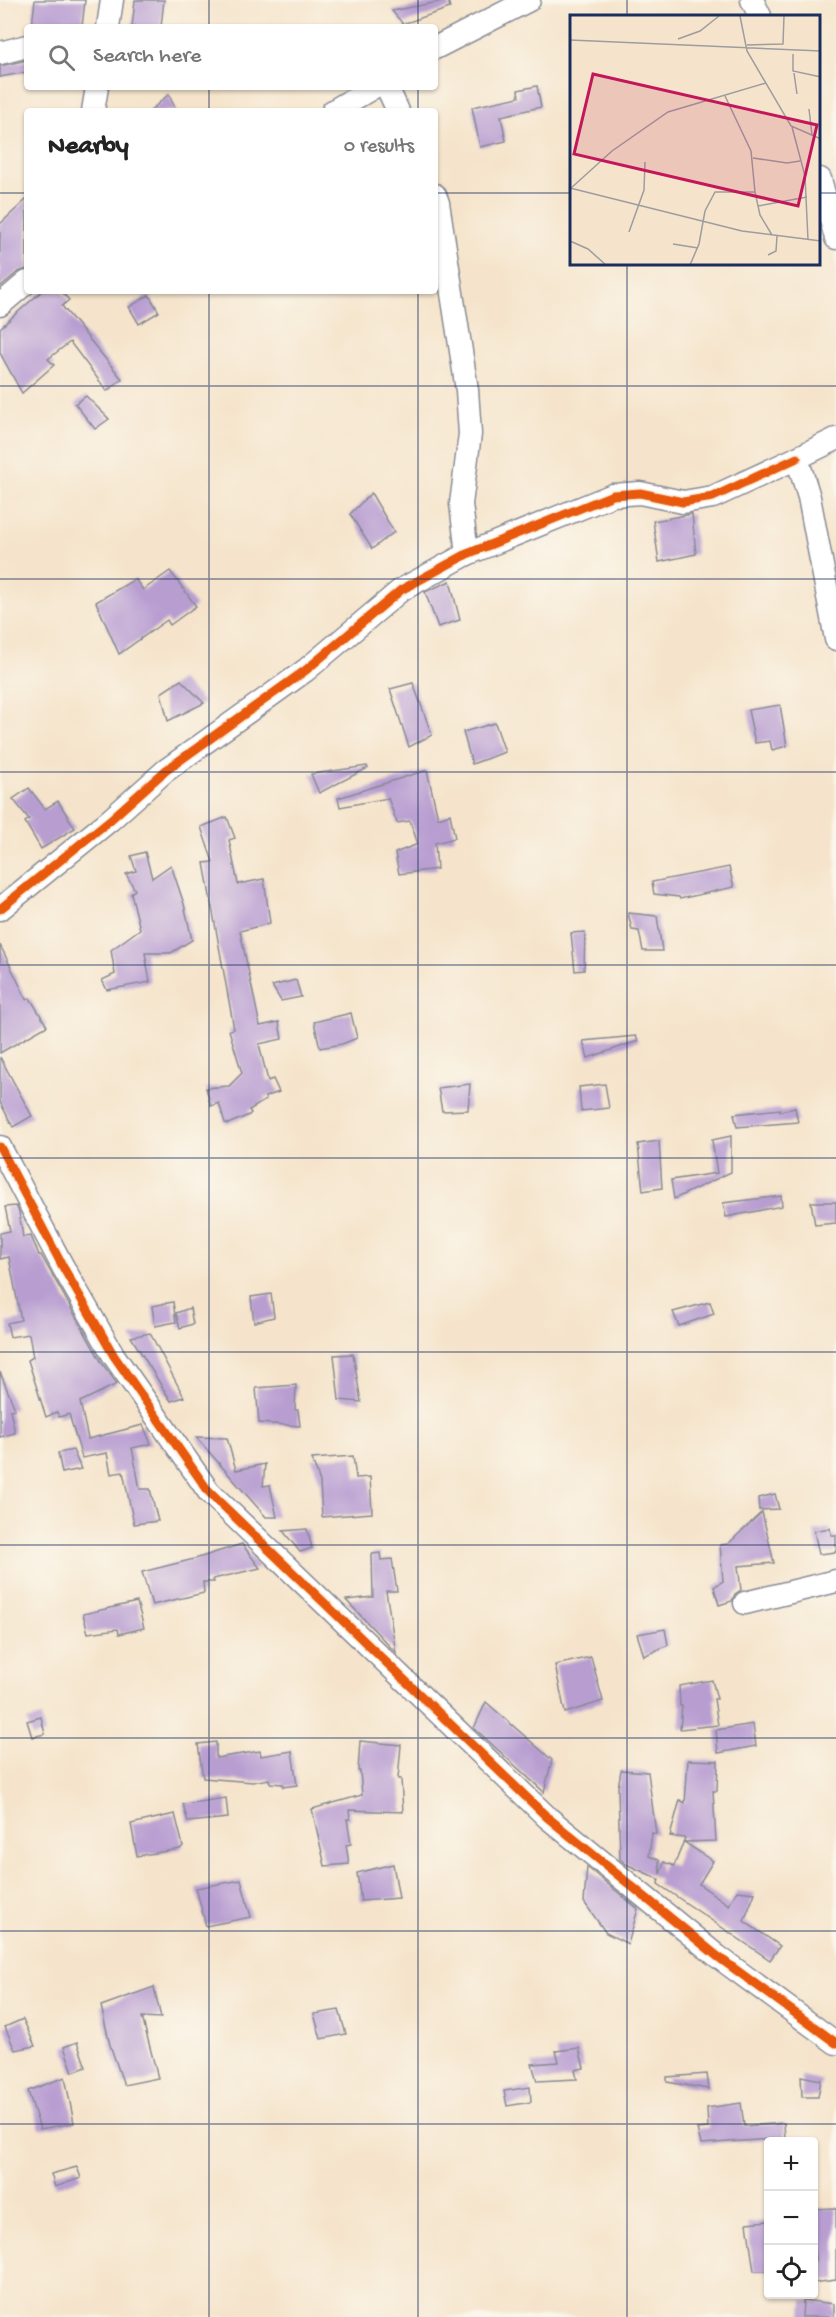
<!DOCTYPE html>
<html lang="en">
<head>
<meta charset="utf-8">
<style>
  body { margin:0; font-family:"Gochi Hand",sans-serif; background:#f2f2f2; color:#222 }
  .controls { position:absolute; right:18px; bottom:18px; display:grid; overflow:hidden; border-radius:6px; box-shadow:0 2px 4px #0004 }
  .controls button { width:54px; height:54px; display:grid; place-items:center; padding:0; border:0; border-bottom:2px solid #e0e0e0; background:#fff; color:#222; font:30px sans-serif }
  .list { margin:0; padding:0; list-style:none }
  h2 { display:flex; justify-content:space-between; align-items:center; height:78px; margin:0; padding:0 24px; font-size:26px }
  h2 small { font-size:20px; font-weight:400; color:#767676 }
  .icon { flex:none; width:33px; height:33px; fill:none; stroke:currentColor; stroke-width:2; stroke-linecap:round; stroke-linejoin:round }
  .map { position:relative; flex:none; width:836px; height:2317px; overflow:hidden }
  .search { position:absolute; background:#fff; box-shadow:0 2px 4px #0004; left:24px; top:24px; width:414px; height:66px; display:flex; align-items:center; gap:15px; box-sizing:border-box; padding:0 21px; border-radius:6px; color:#767676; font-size:22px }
  .panel { position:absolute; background:#fff; box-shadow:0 2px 4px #0004; left:24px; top:108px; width:414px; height:186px; border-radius:6px }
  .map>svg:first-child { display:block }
</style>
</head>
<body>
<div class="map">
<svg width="836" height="2317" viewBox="0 0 836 2317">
  <rect width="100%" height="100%" fill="#fbf7ec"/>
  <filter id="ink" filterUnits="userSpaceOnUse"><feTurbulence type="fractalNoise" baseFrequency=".0167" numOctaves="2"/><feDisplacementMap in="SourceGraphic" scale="12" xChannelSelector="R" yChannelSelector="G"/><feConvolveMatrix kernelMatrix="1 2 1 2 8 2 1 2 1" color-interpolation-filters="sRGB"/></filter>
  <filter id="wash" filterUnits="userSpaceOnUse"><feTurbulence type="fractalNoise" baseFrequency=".008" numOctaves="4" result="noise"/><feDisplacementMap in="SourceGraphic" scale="24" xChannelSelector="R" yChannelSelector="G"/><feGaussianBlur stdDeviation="1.35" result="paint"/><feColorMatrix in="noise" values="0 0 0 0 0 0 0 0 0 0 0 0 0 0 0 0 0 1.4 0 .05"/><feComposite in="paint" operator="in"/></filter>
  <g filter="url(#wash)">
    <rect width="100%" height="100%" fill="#f5e4cb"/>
    <g id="blocks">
      <g fill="#b89dd1">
        <path d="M35 0H85L82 27 32 25Z"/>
        <path d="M135 0H164L161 27H132Z"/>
        <path d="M448 0 450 8 403 24 392 11Z"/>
        <path d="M27 60V72L0 77V66Z"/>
        <path d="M537 86 541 107 501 116 506 141 480 147 472 107 519 97 518 90Z"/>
        <path d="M169 94 176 111H150Z"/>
        <path d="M27 199V269L18 272 0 287V224Z"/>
        <path d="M42 291H61L69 300 62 306 122 379 107 391 70 342 48 359 54 365 22 393 0 353V328Z"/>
        <path d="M149 295 159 312 139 324 129 307Z"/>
        <path d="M86 396 109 419 95 429 75 404Z"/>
        <path d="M371 493 394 532 372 549 350 514Z"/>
        <path d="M692 514 696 554 659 562 653 521Z"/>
        <path d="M170 571 196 606 170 625 167 620 119 654 96 602 135 579 143 590Z"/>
        <path d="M450 581 460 620 438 627 425 592Z"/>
        <path d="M181 680 204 703 168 721 161 693Z"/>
        <path d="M413 683 432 735 409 747 390 689Z"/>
        <path d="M780 705 787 746 772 750 770 741 755 743 748 710Z"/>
        <path d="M495 723 505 752 472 764 463 732Z"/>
        <path d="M367 766 368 768 319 793 311 774Z"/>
        <path d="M427 770 438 818 450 814 455 838 435 843 437 869 399 874 395 853 418 844 410 821 397 823 388 798 340 807 338 798Z"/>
        <path d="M29 788 45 809 58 801 75 828 41 849 25 822 29 819 13 799Z"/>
        <path d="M227 817 235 838 229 840 238 884 264 879 270 923 240 931 260 1026 279 1022 282 1039 259 1044 268 1081 273 1079 279 1092 265 1097 266 1100 249 1110 251 1113 249 1115 228 1124 225 1123 219 1103 211 1106 206 1088 229 1086 242 1073 229 1030 234 1029 204 863 213 862 201 827Z"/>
        <path d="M145 852 152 878 171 865 184 904 192 940 171 953H145L150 982 107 990 102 980 115 974 111 950 140 929 131 893 135 890 126 874 136 871 131 856Z"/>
        <path d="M729 867 734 887 680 899 679 897 654 894 652 882Z"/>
        <path d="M628 913 657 916 662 951H643L639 931 632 930Z"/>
        <path d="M585 932 584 970 575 971 571 933Z"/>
        <path d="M0 945 27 1000 30 998 47 1026 0 1053Z"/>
        <path d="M296 980 301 997 281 1001 272 986Z"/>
        <path d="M351 1013 357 1038 342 1044 320 1048 314 1022Z"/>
        <path d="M636 1036 638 1041 588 1058 583 1041Z"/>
        <path d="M0 1057 32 1116 13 1127 0 1102Z"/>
        <path d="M470 1084 468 1110 442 1111 438 1088Z"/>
        <path d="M605 1084 609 1108 581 1111 579 1087Z"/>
        <path d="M795 1108 798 1122 737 1127 734 1114 780 1109V1111Z"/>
        <path d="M731 1136V1172L674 1199 671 1180 717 1173 712 1140Z"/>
        <path d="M659 1141 662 1188 643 1191 638 1144Z"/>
        <path d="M781 1196 782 1206 726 1217 723 1203Z"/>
        <path d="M811 1202H836V1223L815 1225Z"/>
        <path d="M16 1206 19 1212 23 1237 31 1236 39 1255H41L102 1363 117 1384 80 1402 88 1439 143 1425 151 1444 132 1448 140 1489H150L158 1521 134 1524 123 1472 111 1474 107 1453 82 1458 69 1414 59 1417 57 1412 46 1417 28 1360 33 1357 29 1334 10 1337 7 1323 21 1320 9 1257 0 1259V1233L10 1231 5 1207Z"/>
        <path d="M271 1294 274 1317 254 1322 251 1297Z"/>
        <path d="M173 1302 176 1322 155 1326 152 1306Z"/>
        <path d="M710 1302 714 1314 679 1326 673 1312Z"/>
        <path d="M190 1308 193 1324 180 1328 176 1313Z"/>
        <path d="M150 1333 184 1397 171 1401 131 1337Z"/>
        <path d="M353 1354 361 1402 339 1400 334 1355Z"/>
        <path d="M0 1372 15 1409 10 1410 15 1433 0 1437Z"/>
        <path d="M296 1385 295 1410H298L300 1426 259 1423 256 1388Z"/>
        <path d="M196 1437 227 1438 236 1470 265 1464 263 1486 270 1485 277 1517H266Z"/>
        <path d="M73 1450 81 1469 62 1473 58 1453Z"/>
        <path d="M353 1456 356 1478 370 1477 372 1513 322 1517 320 1482 312 1459Z"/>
        <path d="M775 1494 779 1509 759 1510 758 1498Z"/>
        <path d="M762 1512 774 1563 738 1566 741 1590 735 1594 732 1601 719 1605 714 1587 723 1581 720 1545 728 1544Z"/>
        <path d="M830 1528 831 1535H836V1552L819 1554 814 1531Z"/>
        <path d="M307 1529 312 1548 300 1552 283 1531Z"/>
        <path d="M242 1544 260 1568 213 1579 214 1582H203L204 1593 152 1605 142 1572 198 1558Z"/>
        <path d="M380 1553 381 1560 392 1559 397 1591H386L396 1653 346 1600 373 1597 372 1554Z"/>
        <path d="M137 1602 144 1628 119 1634 118 1629 88 1633 83 1614Z"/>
        <path d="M665 1629 668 1645 644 1656 637 1634Z"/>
        <path d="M591 1657 603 1701 565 1713 555 1665Z"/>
        <path d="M712 1680 717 1699H714L718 1725 680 1729 682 1706H680L679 1686Z"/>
        <path d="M486 1702 552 1760 544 1792 474 1728Z"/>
        <path d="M41 1717 45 1734 32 1737 27 1721Z"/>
        <path d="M753 1724 756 1746 718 1753 716 1730Z"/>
        <path d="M360 1741 401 1745 398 1779H401L403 1812 349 1810 350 1819H347L351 1844 346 1845 349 1864 325 1866 312 1809 362 1795 360 1771H358Z"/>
        <path d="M216 1742V1758L260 1751 261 1756 292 1751 297 1785 283 1787V1784L270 1783 269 1779 253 1782 203 1778 198 1744Z"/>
        <path d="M688 1760 718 1761 717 1791H713L716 1841 684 1842 713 1861 699 1884 729 1905 737 1891 755 1893 744 1921 780 1946 770 1960 658 1884 659 1879 626 1864 620 1859 618 1788 621 1770 648 1772 656 1834 652 1833 649 1856 659 1860 660 1874 664 1862 674 1866 685 1838 670 1836 680 1800 685 1803Z"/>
        <path d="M226 1798 228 1818 188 1822 183 1804Z"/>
        <path d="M175 1814 183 1846 180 1849 137 1856 131 1824Z"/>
        <path d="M393 1864 399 1898 361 1901 357 1873Z"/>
        <path d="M587 1867 638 1909 628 1944 606 1933 584 1902Z"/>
        <path d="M241 1880 251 1917 206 1926 196 1888Z"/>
        <path d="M154 1987 161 2018 142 2017 158 2078 124 2085 110 2045 101 2006Z"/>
        <path d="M339 2010 346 2034 321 2039 314 2014Z"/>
        <path d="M23 2019 35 2046 15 2050 5 2027Z"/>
        <path d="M77 2042 86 2067 73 2072 64 2047Z"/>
        <path d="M579 2048 584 2068 575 2070 577 2079 537 2081 532 2064 559 2062 556 2051Z"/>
        <path d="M707 2074 709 2089 667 2082V2077Z"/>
        <path d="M801 2076 821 2080 818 2097H802Z"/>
        <path d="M65 2077 74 2123 40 2129 28 2091Z"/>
        <path d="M530 2087 531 2102 507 2106 504 2091Z"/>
        <path d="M741 2103 744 2126 784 2123 785 2138 701 2144 697 2129 708 2128 707 2108Z"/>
        <path d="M77 2167 81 2178 55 2187 51 2174Z"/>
        <path d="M836 2208V2280L813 2283V2261H816L813 2246V2209Z"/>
        <path d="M768 2221V2271H754L747 2223Z"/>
        <path d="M803 2300 834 2304V2317H802Z"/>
      </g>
    </g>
  </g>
  <g filter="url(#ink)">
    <use href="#blocks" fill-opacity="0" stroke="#888a94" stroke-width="1.5"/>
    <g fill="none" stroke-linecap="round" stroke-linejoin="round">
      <g stroke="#888a94" stroke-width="25">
        <g id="minor">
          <path d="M752 0 760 16"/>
          <path d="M108 27 112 0"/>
          <path d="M435 48 529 0"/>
          <path d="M0 53 27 46"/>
          <path d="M387 87 398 111"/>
          <path d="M93 111 97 87"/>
          <path d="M333 111 374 87"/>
          <path d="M820 179 836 238"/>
          <path d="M435 195 438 203 467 390 470 434 461 504 467 554"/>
          <path d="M0 305 27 282"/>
          <path d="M836 439 797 458 809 497 836 639"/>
          <path d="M0 909 110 820 165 771 306 670 401 590 467 554 613 495 640 493 683 502 713 497 797 458"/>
          <path d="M0 1147 63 1267 114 1356 209 1492 547 1817 717 1956 836 2043"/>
          <path d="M745 1603 836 1581"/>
        </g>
      </g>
      <use href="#minor" stroke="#fff" stroke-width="22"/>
      <g stroke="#fbf7ec" stroke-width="13">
        <g id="cycleway">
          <path d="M0 909 110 820 165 771 306 670 401 590 467 554 613 495 640 493 683 502 713 497 797 458"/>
          <path d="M0 1147 63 1267 114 1356 209 1492 547 1817 717 1956 836 2043"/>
        </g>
      </g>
      <use href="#cycleway" stroke="#e8590c" stroke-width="9"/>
    </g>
  </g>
  <path fill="none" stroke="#1b2f5e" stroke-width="1.5" stroke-opacity="0.55" d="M209 0V27M418 0V27M627 0V16M209 87V111M418 87V111M0 193H27M435 193H572M820 193H836M627 264V2317M209 291V2317M418 291V2317M0 386H836M0 579H836M0 772H836M0 965H836M0 1158H836M0 1352H836M0 1545H836M0 1738H836M0 1931H836M0 2124H836"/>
  <g transform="translate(570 15)">
    <rect width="250" height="250" fill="#f5e4cb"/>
    <path fill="none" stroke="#9e9c9f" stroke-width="1.5" d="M170 1 177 36 221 111 251 124M108 24 130 16 149 1M0 25 251 36M177 30 213 29 214 1M223 39V56L251 62M224 58 227 79M155 81 181 136 185 177M239 94 242 120M222 112 235 161 238 225M183 143 217 148 230 146M0 173 172 216 251 226M0 174 42 136 98 97 196 68M188 191 237 182M59 217 74 175 75 147M0 226 18 234 36 250M103 229 128 233M198 240 206 236 207 221M120 250 129 229 135 196 145 177H185L190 200 202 220"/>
    <path fill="#c2185b" fill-opacity="0.15" stroke="#c2185b" stroke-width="3" d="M23 59 247 110 228 191 4 139Z"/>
    <rect width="250" height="250" fill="none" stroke="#1b2f5e" stroke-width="3"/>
  </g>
</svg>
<div class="controls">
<button>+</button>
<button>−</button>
<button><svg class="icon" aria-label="locate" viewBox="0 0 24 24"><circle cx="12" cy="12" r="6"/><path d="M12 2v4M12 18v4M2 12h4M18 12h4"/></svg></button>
</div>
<div class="search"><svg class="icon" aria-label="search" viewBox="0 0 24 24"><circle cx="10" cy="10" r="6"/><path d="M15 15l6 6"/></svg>Search here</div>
<section class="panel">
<h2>Nearby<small>0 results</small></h2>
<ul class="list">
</ul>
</section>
</div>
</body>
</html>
